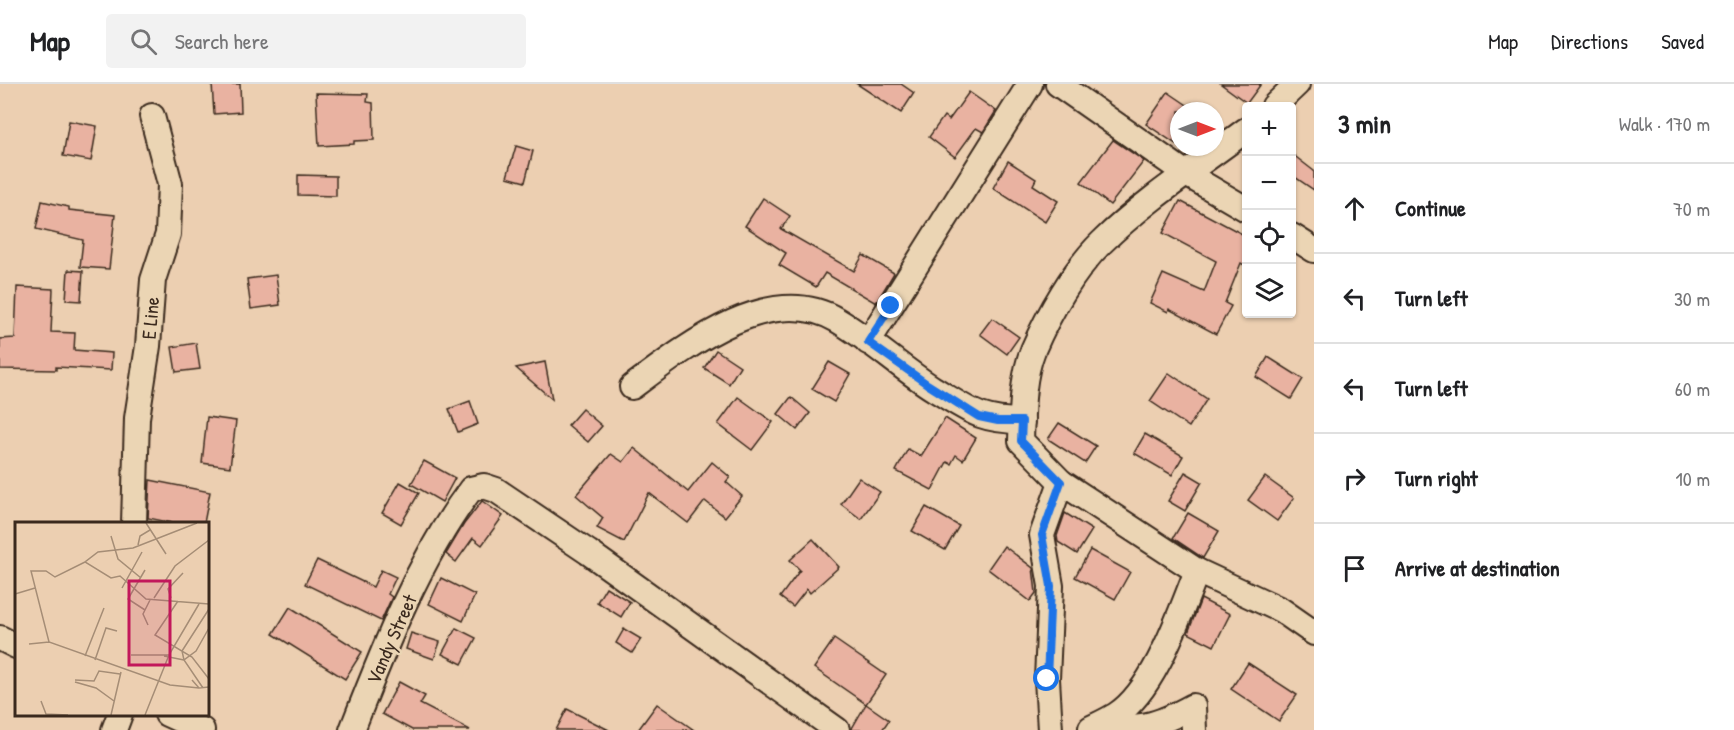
<!DOCTYPE html>
<html lang="en">
<head>
<meta charset="utf-8">
<style>
  body { margin:0; font-family:"Patrick Hand",sans-serif; background:#f2f2f2; color:#202124 }
  .controls { position:absolute; right:18px; top:18px; display:grid; overflow:hidden; border-radius:6px; box-shadow:0 2px 4px #0004 }
  .controls button { width:54px; height:54px; display:grid; place-items:center; padding:0; border:0; border-bottom:2px solid #e0e0e0; background:#fff; color:#202124; font:30px sans-serif }
  .compass { position:absolute; left:1170px; top:18px; width:54px; height:54px; border-radius:50%; background:#fff; box-shadow:0 2px 4px #0004; rotate:90deg }
  .stop { position:absolute; width:18px; height:18px; margin:-14px; border:4px solid #1a73e8; border-radius:50%; background:#fff }
  .stop.end { background:#1a73e8; border-color:#fff; box-shadow:0 2px 6px #0008 }
  .list { margin:0; padding:0; list-style:none }
  h2 { display:flex; justify-content:space-between; align-items:center; height:78px; margin:0; padding:0 24px; font-size:26px }
  h2 small { font-size:20px; font-weight:400; color:#757577 }
  .list li { display:grid; grid-template-columns:39px 1fr auto; gap:18px; align-items:center; box-sizing:border-box; height:90px; padding:0 24px; border-top:2px solid #e0e0e0 }
  .list b { display:block; font-size:22px; white-space:nowrap }
  .list em { font-size:20px; font-style:normal; color:#757577 }
  .icon { flex:none; width:33px; height:33px; fill:none; stroke:currentColor; stroke-width:2; stroke-linecap:round; stroke-linejoin:round }
  .map { position:relative; flex:none; width:1314px; height:646px; overflow:hidden }
  header { display:flex; align-items:center; gap:36px; box-sizing:border-box; height:84px; padding:0 30px; background:#fff; border-bottom:2px solid #e0e0e0 }
  header strong { font-size:28px }
  nav { display:flex; gap:33px; margin-inline-start:auto; font-size:21px }
  .search { width:420px; height:54px; background:#f2f2f2; display:flex; align-items:center; gap:15px; box-sizing:border-box; padding:0 21px; border-radius:6px; color:#757577; font-size:22px }
  main { display:flex }
  aside { flex:1; background:#fff }
  .map>svg:first-child { display:block }
</style>
</head>
<body>
<header>
<strong>Map</strong>
<div class="search"><svg class="icon" aria-label="search" viewBox="0 0 24 24"><circle cx="10" cy="10" r="6"/><path d="M15 15l6 6"/></svg>Search here</div>
<nav><a>Map</a><a>Directions</a><a>Saved</a></nav>
</header>
<main>
<div class="map">
<svg width="1314" height="646" viewBox="0 0 1314 646">
  <rect width="100%" height="100%" fill="#eccfb1"/>
  <filter id="ink" filterUnits="userSpaceOnUse"><feTurbulence type="fractalNoise" baseFrequency=".0167" numOctaves="2"/><feDisplacementMap in="SourceGraphic" scale="12" xChannelSelector="R" yChannelSelector="G"/><feConvolveMatrix kernelMatrix="1 2 1 2 8 2 1 2 1" color-interpolation-filters="sRGB"/></filter>
  <g filter="url(#ink)">
    <g fill="#e9b2a1" stroke="#3b2a1e" stroke-width="1.5">
      <path d="M212 0H240L241 28 214 30Z"/>
      <path d="M857 0H901L914 9 901 29Z"/>
      <path d="M1221 0H1261L1247 19Z"/>
      <path d="M969 8 996 27 983 48 976 44 955 73 929 53 944 32 949 36Z"/>
      <path d="M1168 8 1196 27H1179V62L1146 40Z"/>
      <path d="M316 9 368 10 367 18 373 19 374 56 354 57V60L319 62Z"/>
      <path d="M69 37 97 42 91 77 63 72Z"/>
      <path d="M1113 56 1144 77 1110 121 1081 98Z"/>
      <path d="M516 62 533 67 525 98 507 93Z"/>
      <path d="M1292 70 1314 87V106L1292 91Z"/>
      <path d="M1008 77 1036 95 1033 101 1058 117 1045 138 993 104Z"/>
      <path d="M298 91 336 92V112L298 111Z"/>
      <path d="M763 114 790 132 781 145 854 187 863 171 894 189 876 219 825 189 816 203 779 181 786 169 745 142Z"/>
      <path d="M42 117 69 123V126L115 131 109 185 80 183 83 156 36 145Z"/>
      <path d="M1180 117 1246 152V182L1241 179 1225 219 1231 222 1216 250 1169 225 1168 228 1150 219 1163 190 1204 208 1216 177 1163 149Z"/>
      <path d="M68 186 83 187 81 217 66 216Z"/>
      <path d="M276 191 280 221 251 225 247 195Z"/>
      <path d="M17 203 53 205 51 248 75 249 74 266 112 269 111 286 56 283V286L0 285V255L15 254Z"/>
      <path d="M992 234 1019 253 1007 270 980 250Z"/>
      <path d="M196 259 200 285 176 288 172 263Z"/>
      <path d="M716 266 740 282 729 300 704 284Z"/>
      <path d="M1268 273 1303 295 1291 315 1256 293Z"/>
      <path d="M545 278 552 315 516 284Z"/>
      <path d="M829 278 850 290 834 318 812 305Z"/>
      <path d="M1169 289 1207 315 1189 343 1150 317Z"/>
      <path d="M738 313 773 338 752 366 718 340Z"/>
      <path d="M791 313 810 329 797 346 778 330Z"/>
      <path d="M470 317 478 340 458 348 449 325Z"/>
      <path d="M582 325 602 342 588 358 568 341Z"/>
      <path d="M207 333 236 337 230 383 202 379Z"/>
      <path d="M945 334 976 354 963 376 956 371 951 380 947 378 932 406 896 387 908 365 921 372Z"/>
      <path d="M1059 339 1096 362 1085 379 1048 355Z"/>
      <path d="M1145 350 1183 372 1172 391 1134 369Z"/>
      <path d="M634 364 688 408 712 378 730 393 726 398 742 412 725 433 705 417 688 439 649 409 624 458 597 444 603 434 576 411 611 370 623 378Z"/>
      <path d="M424 377 455 394 442 418 411 400Z"/>
      <path d="M1185 388 1202 398 1185 427 1168 417Z"/>
      <path d="M1265 393 1294 414 1277 437 1248 416Z"/>
      <path d="M859 394 880 408 861 435 841 420Z"/>
      <path d="M150 396 210 408 204 439H173L148 434Z"/>
      <path d="M400 398 419 409 401 440 382 429Z"/>
      <path d="M482 417 503 432 482 461 473 454 456 478 446 470 464 440Z"/>
      <path d="M926 423 959 442 945 466 912 447Z"/>
      <path d="M1065 429 1092 446 1077 470 1058 458 1057 452Z"/>
      <path d="M1188 429 1219 447 1203 474 1173 454Z"/>
      <path d="M813 455 839 483 810 509 807 505 793 523 780 513 800 486 790 476Z"/>
      <path d="M1004 462 1033 484 1036 509 1030 517 988 485Z"/>
      <path d="M1090 466 1130 488 1115 515 1075 493Z"/>
      <path d="M317 476 373 503 381 486 396 493 388 510 392 513 381 537 305 500Z"/>
      <path d="M441 494 475 511 463 537 429 520Z"/>
      <path d="M606 503 630 518 621 533 597 518Z"/>
      <path d="M1201 515 1230 530 1214 562 1188 549Z"/>
      <path d="M290 523 362 568 345 595 273 550Z"/>
      <path d="M456 544 476 554 462 580 442 570Z"/>
      <path d="M624 545 641 555 632 569 616 559Z"/>
      <path d="M411 549 440 558 434 575 406 565Z"/>
      <path d="M834 555 886 591 866 620 814 584Z"/>
      <path d="M1248 579 1297 611 1279 637 1231 605Z"/>
      <path d="M399 598 425 612 420 620 470 646H412L382 630Z"/>
      <path d="M657 620 694 646H638Z"/>
      <path d="M866 620 889 636 882 646H851Z"/>
      <path d="M567 625 609 646H556Z"/>
    </g>
    <g fill="none" stroke-linecap="round" stroke-linejoin="round">
      <g stroke="#3b2a1e" stroke-width="28">
        <g id="minor">
          <path d="M1058 0 1188 91 1246 125"/>
          <path d="M1274 22 1297 0"/>
          <path d="M1292 152 1314 166"/>
          <path d="M868 258 1030 0"/>
          <path d="M632 303C684 264 770 196 837 236 871 256 901 284 934 305 969 326 979 337 1022 337"/>
          <path d="M1061 398 1197 487 1281 526 1314 549"/>
          <path d="M134 439 137 334 148 262 153 196 168 150 170 100 152 32"/>
          <path d="M0 554 16 562"/>
          <path d="M167 630 202 646"/>
          <path d="M1091 644C1099 640 1108 636 1116 631 1155 606 1180 529 1197 487"/>
          <path d="M1097 644C1141 644 1153 644 1193 622L1194 646"/>
          <path d="M114 646 120 630"/>
          <path d="M352 646C384 564 418 476 471 405L484 402 496 406 588 468 837 646"/>
          <path d="M1050 646 1047 595 1051 502 1042 451 1061 398 1021 357C1022 328 1022 294 1033 266 1048 231 1074 185 1102 158 1145 116 1198 82 1246 46"/>
        </g>
      </g>
      <use href="#minor" stroke="#ebd5b4" stroke-width="24"/>
    </g>
  </g>
  <g fill="none" stroke-linecap="round" stroke-linejoin="round" filter="url(#ink)">
    <path stroke="#1a73e8" stroke-width="8" d="M891 222 868 258 927 300 979 333 998 337H1022L1021 357 1061 398 1042 451 1051 502 1047 595"/>
  </g>
  <g text-anchor="middle" dominant-baseline="central" stroke-width="5" stroke-linejoin="round" paint-order="stroke">
    <g font-size="20" fill="#3b2a1e" stroke="#ebd5b4">
      <text transform="translate(150 234) rotate(-85)">E Line</text>
      <text transform="translate(391 555) rotate(-66)">Vandy Street</text>
    </g>
  </g>
  <g transform="translate(15 438)">
    <rect width="194" height="194" fill="#eccfb1"/>
    <path fill="none" stroke="#a58d76" stroke-width="1.5" d="M131 1 151 32M182 1 118 26 83 30 70 40 96 56 105 54 131 77 194 82M96 14 103 37 126 56M123 23 125 14 135 8M70 40 40 55 31 49H16L34 120 155 163 184 166M130 48 113 77 130 88M107 66 127 30M0 72 20 66M139 76 160 44 194 18M156 76 153 67 168 51M163 79 140 113 177 135 194 157M133 103 128 92 135 78M14 122 34 120M116 133H154L184 82M70 134 89 86M149 134 169 138 167 129 194 87M80 138 91 106 102 109M60 158 79 159 84 149 105 152M177 158 184 166 194 165M60 160 81 166 99 179M188 166 169 138 181 129 194 106M26 179 31 192 53 193M96 193 106 150M130 193 154 133"/>
    <path fill="#c2185b" fill-opacity="0.15" stroke="#c2185b" stroke-width="3" d="M114 59H155V143H114Z"/>
    <rect width="194" height="194" fill="none" stroke="#3b2a1e" stroke-width="3"/>
  </g>
</svg>
<div class="controls">
<button>+</button>
<button>−</button>
<button><svg class="icon" aria-label="locate" viewBox="0 0 24 24"><circle cx="12" cy="12" r="6"/><path d="M12 2v4M12 18v4M2 12h4M18 12h4"/></svg></button>
<button><svg class="icon" aria-label="layers" viewBox="0 0 24 24"><path d="M12 4l9 5-9 5-9-5zM3 14l9 5 9-5"/></svg></button>
</div>
<svg class="compass" viewBox="-18 -18 36 36"><path d="M0-13l5 13h-10z" fill="#e53935"/><path d="M0 13l5-13h-10z" fill="#757577"/></svg>
<div class="stop" style="left:1047px;top:595px"></div>
<div class="stop end" style="left:891px;top:222px"></div>
</div>
<aside>
<h2>3 min<small>Walk · 170 m</small></h2>
<ul class="list">
<li><svg class="icon" aria-label="ahead" viewBox="0 0 24 24"><path d="M12 20V5M6 11l6-6 6 6"/></svg><div><b>Continue</b></div><em>70 m</em></li>
<li><svg class="icon" aria-label="left" viewBox="0 0 24 24"><path d="M17 20v-9H6M10 6l-5 5 5 5"/></svg><div><b>Turn left</b></div><em>30 m</em></li>
<li><svg class="icon" aria-label="left" viewBox="0 0 24 24"><path d="M17 20v-9H6M10 6l-5 5 5 5"/></svg><div><b>Turn left</b></div><em>60 m</em></li>
<li><svg class="icon" aria-label="right" viewBox="0 0 24 24"><path d="M7 20v-9h11M14 6l5 5-5 5"/></svg><div><b>Turn right</b></div><em>10 m</em></li>
<li><svg class="icon" aria-label="arrive" viewBox="0 0 24 24"><path d="M6 21V4h12l-3 4 3 4H6"/></svg><div><b>Arrive at destination</b></div></li>
</ul>
</aside>
</main>
</body>
</html>
